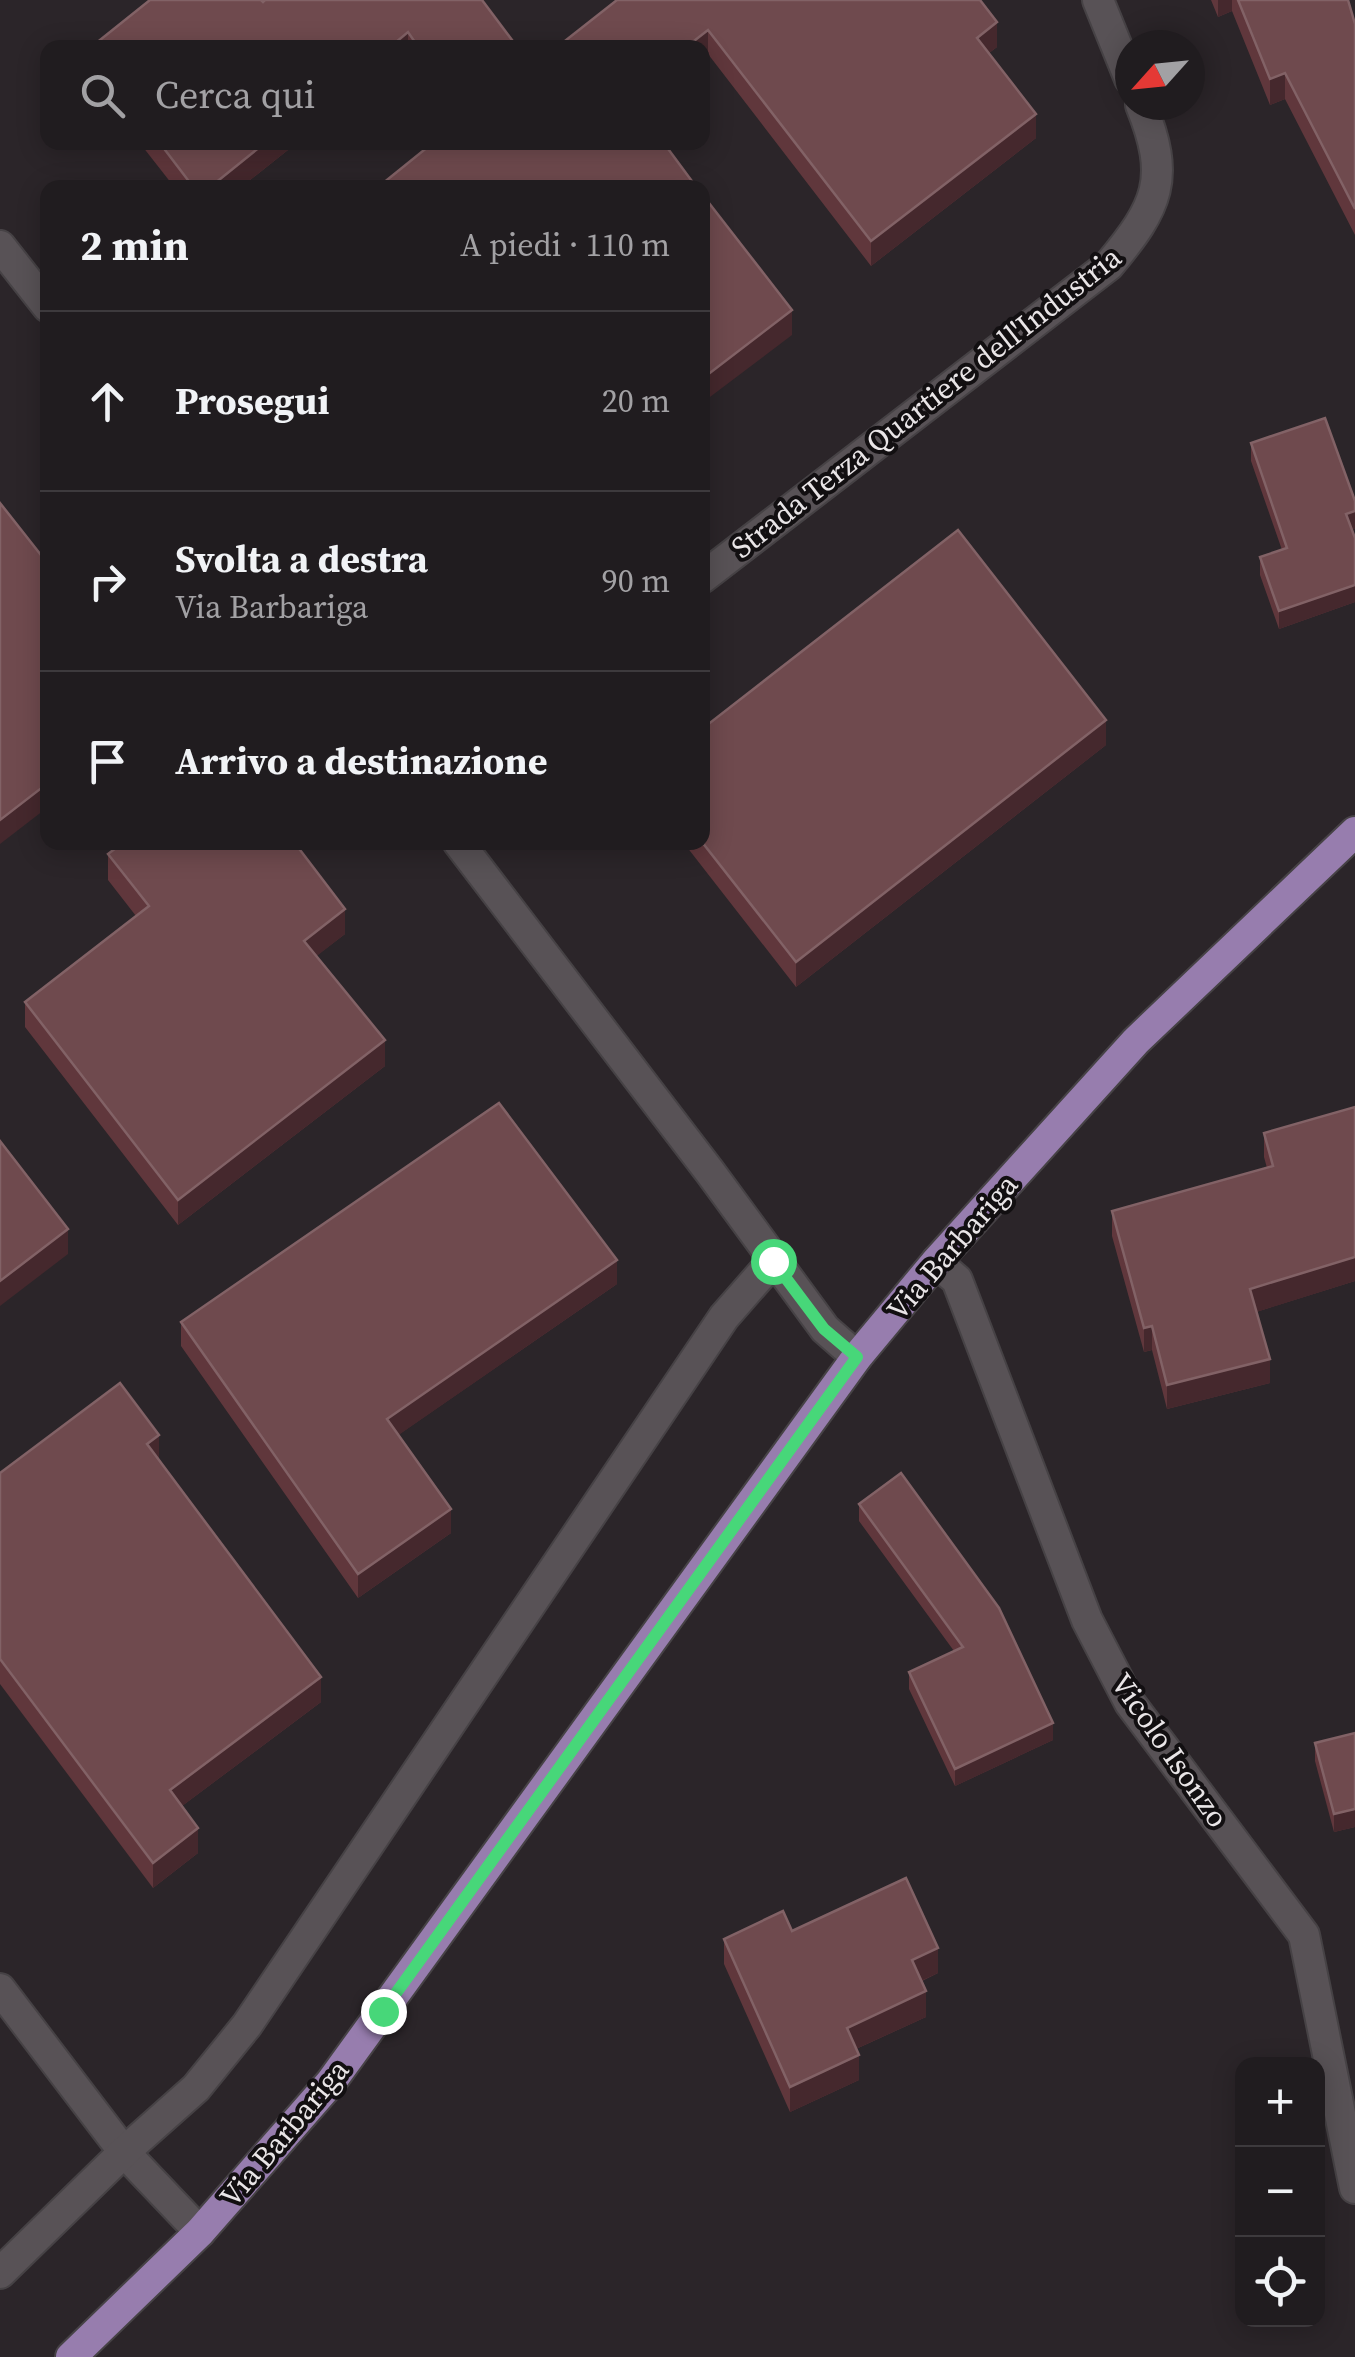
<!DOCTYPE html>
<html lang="it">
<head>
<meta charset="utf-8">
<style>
  body { margin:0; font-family:"Source Serif 4",serif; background:#282528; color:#f1f3f6 }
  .controls { position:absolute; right:30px; bottom:30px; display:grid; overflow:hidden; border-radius:20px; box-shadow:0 5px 25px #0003 }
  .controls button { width:90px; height:90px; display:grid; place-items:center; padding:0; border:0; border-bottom:2px solid #3d3a3d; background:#201c1f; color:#f1f3f6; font:50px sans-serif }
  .compass { position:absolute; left:1115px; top:30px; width:90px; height:90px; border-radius:50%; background:#201c1f; box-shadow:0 5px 25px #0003; rotate:243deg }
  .stop { position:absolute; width:30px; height:30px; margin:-22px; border:8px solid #47d779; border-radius:50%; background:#fff }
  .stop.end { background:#47d779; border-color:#fff; box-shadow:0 2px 10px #0008 }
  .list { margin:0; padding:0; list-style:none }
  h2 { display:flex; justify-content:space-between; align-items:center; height:130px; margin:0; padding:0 40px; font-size:42px }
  h2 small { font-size:32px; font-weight:400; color:#a2a1a4 }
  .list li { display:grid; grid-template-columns:65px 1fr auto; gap:30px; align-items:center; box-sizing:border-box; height:180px; padding:0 40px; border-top:2px solid #3d3a3d }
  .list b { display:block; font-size:38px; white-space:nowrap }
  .list p { margin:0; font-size:32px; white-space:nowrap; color:#a2a1a4 }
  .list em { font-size:32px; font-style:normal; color:#a2a1a4 }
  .icon { flex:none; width:55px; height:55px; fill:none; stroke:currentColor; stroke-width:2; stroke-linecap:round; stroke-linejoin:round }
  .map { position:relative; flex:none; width:1355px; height:2357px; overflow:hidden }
  .search { position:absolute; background:#201c1f; box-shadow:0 5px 25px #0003; left:40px; top:40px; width:670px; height:110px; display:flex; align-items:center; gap:25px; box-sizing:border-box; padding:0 35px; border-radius:20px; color:#a2a1a4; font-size:38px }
  .panel { position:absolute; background:#201c1f; box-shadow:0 5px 25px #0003; left:40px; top:180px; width:670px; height:670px; border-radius:20px }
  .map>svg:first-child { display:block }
</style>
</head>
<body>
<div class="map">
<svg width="1355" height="2357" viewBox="0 0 1355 2357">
  <rect width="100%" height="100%" fill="#2b2529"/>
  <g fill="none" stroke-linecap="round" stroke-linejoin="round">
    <g stroke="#464245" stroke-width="34">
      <g id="minor">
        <path d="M1098 0 1130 79"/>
        <path d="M0 246 48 307"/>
        <path d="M702 578 1109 265C1158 206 1171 179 1141 105"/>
        <path d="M458 842 710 1172 825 1329 857 1357"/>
        <path d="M936 1262 957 1280 1087 1620 1130 1703 1304 1935 1355 2188"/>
        <path d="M0 1989 124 2152 200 2232"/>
        <path d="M0 2273 124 2152 196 2088 247 2025 724 1317 773 1261"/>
      </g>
    </g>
    <g stroke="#464245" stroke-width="34">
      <path id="major" d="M71 2357 200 2232 331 2082 857 1357 936 1262 1136 1041 1355 832"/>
    </g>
    <use href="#minor" stroke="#585256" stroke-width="30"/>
    <use href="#major" stroke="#977dae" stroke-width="30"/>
  </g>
  <g fill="#60373c">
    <path d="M617 0 997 47 989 53 1036 138 871 266 708 54Z"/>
    <path d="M1211 0H1348L1355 24V235L1285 99 1270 105 1232 11 1218 17Z"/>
    <path d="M263 2 518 48H90Z"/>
    <path d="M139 142H298L240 188H175Z"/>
    <path d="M1251 443 1352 530 1355 538V602L1279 629 1260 575V557L1282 550 1251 461Z"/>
    <path d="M1106 745 796 987 683 842H702Z"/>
    <path d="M108 854 345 934 316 956 385 1066 178 1225 25 1027V1002L136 916 108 880Z"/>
    <path d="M1264 1133 1355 1281 1256 1312 1270 1383 1167 1409 1152 1350 1144 1352 1112 1236V1211L1267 1168 1264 1157Z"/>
    <path d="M617 1284 398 1435 451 1533 358 1598 181 1346V1322Z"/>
    <path d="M0 1473 321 1702 182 1806 198 1853 153 1888 0 1684Z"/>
    <path d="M859 1504 1053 1740 955 1786 909 1689V1672L954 1651 859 1521Z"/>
    <path d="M1355 1733V1827L1334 1832 1315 1761V1743Z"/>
    <path d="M792 1931 938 1973 922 1981 926 2017 856 2049 859 2080 790 2112 724 1964V1939Z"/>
  </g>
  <g fill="#45282d">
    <path d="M1218 0H1232V11L1218 17Z"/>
    <path d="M997 22V47L977 62V38Z"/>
    <path d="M708 30V54L702 58V48H685Z"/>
    <path d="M408 32V48H389Z"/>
    <path d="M1285 73V99L1270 105V79Z"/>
    <path d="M1036 114V138L871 266V241Z"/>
    <path d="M266 142H298L240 188H209Z"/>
    <path d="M792 310V335L702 403V379Z"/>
    <path d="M1355 511V529L1346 531V514Z"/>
    <path d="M1355 585V602L1279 629V611Z"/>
    <path d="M1106 720V745L796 987V962Z"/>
    <path d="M48 783V807L0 844V820Z"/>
    <path d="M345 909V934L304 966V941Z"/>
    <path d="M385 1040V1066L178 1225V1200Z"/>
    <path d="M68 1229V1254L0 1306V1281Z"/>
    <path d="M1355 1257V1281L1250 1314V1289Z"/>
    <path d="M617 1260V1284L387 1443V1419Z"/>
    <path d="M1152 1326V1350L1144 1352V1328Z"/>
    <path d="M1270 1359V1383L1167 1409V1385Z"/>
    <path d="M159 1435V1460L147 1444Z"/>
    <path d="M451 1509V1533L358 1598V1574Z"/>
    <path d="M321 1677V1702L170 1815V1790Z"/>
    <path d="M1053 1723V1740L955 1786V1769Z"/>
    <path d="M1355 1809V1827L1334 1832V1814Z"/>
    <path d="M198 1828V1853L153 1888V1863Z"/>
    <path d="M938 1948V1973L912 1985V1960Z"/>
    <path d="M926 1991V2017L847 2053V2028Z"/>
    <path d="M859 2055V2080L790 2112V2087Z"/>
  </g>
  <g fill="#6f4a4e" stroke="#826266" stroke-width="2.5">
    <path d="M150 0H261L263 2 265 0H482L518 48H419L408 32 389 48H90Z"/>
    <path d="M617 0H980L997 22 977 38 1036 114 871 241 708 30 685 48H556Z"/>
    <path d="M1238 0H1348L1355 24V209L1285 73 1270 79Z"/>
    <path d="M159 142H266L209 188H194Z"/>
    <path d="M434 142H663L697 188H377Z"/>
    <path d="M702 194 792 310 702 379Z"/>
    <path d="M1325 418 1355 501V511L1346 514 1355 538V585L1279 611 1260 557 1287 548 1251 443Z"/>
    <path d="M0 503 48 564V783L0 820Z"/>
    <path d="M958 530 1106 720 796 962 702 842V729Z"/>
    <path d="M124 842H294L345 909 304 941 385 1040 178 1200 25 1002 149 906 108 854Z"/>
    <path d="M499 1103 617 1260 387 1419 451 1509 358 1574 181 1322Z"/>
    <path d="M1355 1107V1257L1250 1289 1270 1359 1167 1385 1152 1326 1144 1328 1112 1211 1273 1166 1264 1133Z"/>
    <path d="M0 1141 68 1229 0 1281Z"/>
    <path d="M120 1383 159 1435 147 1444 321 1677 170 1790 198 1828 153 1863 0 1659V1473Z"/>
    <path d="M901 1473 999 1608 1053 1723 955 1769 909 1672 963 1647 859 1504Z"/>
    <path d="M1355 1733V1809L1334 1814 1315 1743Z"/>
    <path d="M906 1878 938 1948 912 1960 926 1991 847 2028 859 2055 790 2087 724 1939 783 1911 792 1931Z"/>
  </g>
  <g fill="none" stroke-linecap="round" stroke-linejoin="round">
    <path stroke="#47d779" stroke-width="12" d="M383 2011 857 1357 824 1329 773 1261"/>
  </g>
  <g text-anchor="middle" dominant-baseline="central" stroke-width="8" stroke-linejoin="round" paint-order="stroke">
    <g font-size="30" fill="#e9e5e7" stroke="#120f11">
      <text transform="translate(926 402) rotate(-38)">Strada Terza Quartiere dell'Industria</text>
      <text transform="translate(952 1247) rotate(-49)">Via Barbariga</text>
      <text transform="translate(1170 1750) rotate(55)">Vicolo Isonzo</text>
      <text transform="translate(284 2133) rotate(-50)">Via Barbariga</text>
    </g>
  </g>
</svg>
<div class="controls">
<button>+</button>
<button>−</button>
<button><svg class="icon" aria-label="locate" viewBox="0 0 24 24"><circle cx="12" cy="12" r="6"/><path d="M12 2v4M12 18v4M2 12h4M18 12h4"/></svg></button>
</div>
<svg class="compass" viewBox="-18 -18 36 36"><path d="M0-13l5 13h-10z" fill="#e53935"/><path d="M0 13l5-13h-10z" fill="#a2a1a4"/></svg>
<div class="stop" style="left:773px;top:1261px"></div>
<div class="stop end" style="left:383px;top:2011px"></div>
<div class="search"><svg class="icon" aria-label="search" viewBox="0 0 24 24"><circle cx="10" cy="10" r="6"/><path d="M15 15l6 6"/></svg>Cerca qui</div>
<section class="panel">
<h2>2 min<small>A piedi · 110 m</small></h2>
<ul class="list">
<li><svg class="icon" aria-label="ahead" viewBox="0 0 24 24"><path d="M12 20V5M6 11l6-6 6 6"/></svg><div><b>Prosegui</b></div><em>20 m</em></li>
<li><svg class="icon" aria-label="right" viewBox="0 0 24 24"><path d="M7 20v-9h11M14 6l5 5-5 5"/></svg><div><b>Svolta a destra</b><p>Via Barbariga</p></div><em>90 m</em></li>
<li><svg class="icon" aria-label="arrive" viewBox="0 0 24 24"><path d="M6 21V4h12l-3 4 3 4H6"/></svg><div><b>Arrivo a destinazione</b></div></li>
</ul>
</section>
</div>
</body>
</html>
